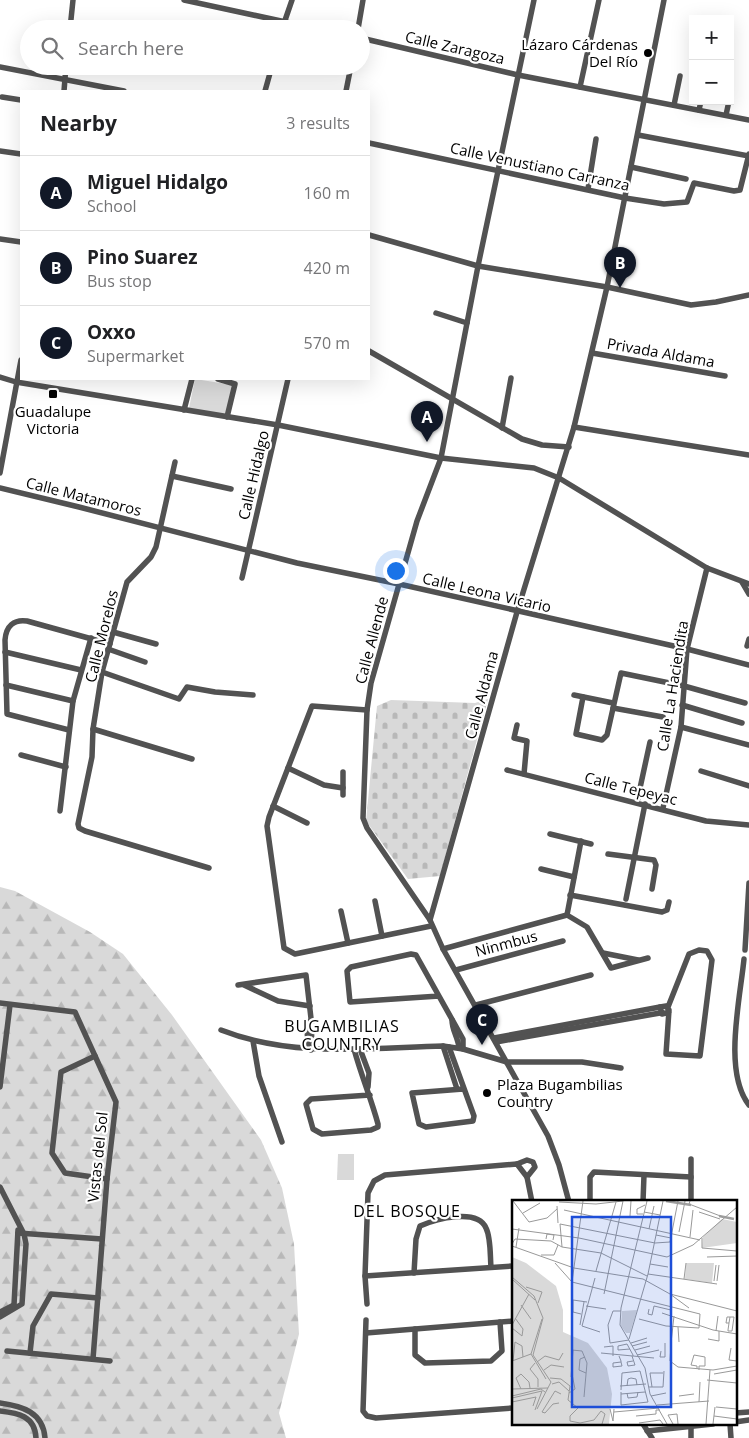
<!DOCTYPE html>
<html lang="en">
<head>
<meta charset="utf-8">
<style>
  body { margin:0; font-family:"Open Sans",sans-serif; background:#f6f6f6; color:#202124 }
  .controls { position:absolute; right:15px; top:15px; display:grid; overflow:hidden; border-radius:0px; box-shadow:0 5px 20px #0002 }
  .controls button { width:45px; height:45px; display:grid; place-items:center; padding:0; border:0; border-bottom:1px solid #e0e0e0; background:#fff; color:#202124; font:25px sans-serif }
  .you { position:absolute; left:395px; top:570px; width:18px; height:18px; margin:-12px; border:4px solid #fff; border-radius:50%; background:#1a73e8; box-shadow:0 0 0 8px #1a73e833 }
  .badge { display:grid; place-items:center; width:32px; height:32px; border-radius:50%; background:#111827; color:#fff; font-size:16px; font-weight:700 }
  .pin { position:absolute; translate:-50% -41px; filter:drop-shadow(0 1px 2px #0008) }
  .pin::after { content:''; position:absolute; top:26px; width:18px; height:15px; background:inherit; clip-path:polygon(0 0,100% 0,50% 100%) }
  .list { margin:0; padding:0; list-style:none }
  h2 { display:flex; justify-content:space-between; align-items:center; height:65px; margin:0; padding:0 20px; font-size:21px }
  h2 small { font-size:16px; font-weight:400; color:#757577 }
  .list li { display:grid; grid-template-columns:32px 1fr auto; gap:15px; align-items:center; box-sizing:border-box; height:75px; padding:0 20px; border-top:1px solid #e0e0e0 }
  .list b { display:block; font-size:19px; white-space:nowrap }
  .list p { margin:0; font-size:16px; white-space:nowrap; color:#757577 }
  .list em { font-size:16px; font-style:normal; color:#757577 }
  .icon { flex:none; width:28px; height:28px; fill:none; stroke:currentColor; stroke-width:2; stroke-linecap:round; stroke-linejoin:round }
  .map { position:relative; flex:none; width:749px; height:1438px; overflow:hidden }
  .search { position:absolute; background:#fff; box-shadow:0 5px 20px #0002; left:20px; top:20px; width:350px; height:55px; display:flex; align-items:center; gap:12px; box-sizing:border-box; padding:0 18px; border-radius:28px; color:#757577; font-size:19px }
  .panel { position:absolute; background:#fff; box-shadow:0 5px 20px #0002; left:20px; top:90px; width:350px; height:290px; border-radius:0px }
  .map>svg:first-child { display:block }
</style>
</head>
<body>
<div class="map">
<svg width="749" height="1438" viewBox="0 0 749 1438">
  <defs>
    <pattern id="forest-firs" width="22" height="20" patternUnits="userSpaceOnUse" patternTransform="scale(1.25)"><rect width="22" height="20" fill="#d9d9d9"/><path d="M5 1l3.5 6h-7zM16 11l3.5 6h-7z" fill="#b8b8b8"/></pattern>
    <pattern id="cemetery-stones" width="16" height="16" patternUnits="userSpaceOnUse" patternTransform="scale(1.25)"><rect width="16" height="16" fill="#d9d9d9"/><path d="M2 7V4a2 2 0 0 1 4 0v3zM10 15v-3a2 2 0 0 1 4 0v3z" fill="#b8b8b8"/></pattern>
  </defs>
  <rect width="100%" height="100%" fill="#fff"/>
  <path fill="url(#forest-firs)" d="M0 887 15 891 90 932 123 954 172 1015 261 1140 282 1188 294 1244 299 1334 279 1413 286 1438H0Z"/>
  <path fill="url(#cemetery-stones)" d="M488 699 440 876 408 879 366 821 377 706 391 700 475 703Z"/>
  <g fill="#d9d9d9">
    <path d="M195 379 233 385 227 415 189 408Z"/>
    <path d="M338 1154H354V1180H337Z"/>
  </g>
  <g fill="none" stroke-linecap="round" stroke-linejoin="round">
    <g stroke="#525252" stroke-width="5.5">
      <path d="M184 0 318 29"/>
      <path d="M534 0 478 266 441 458 417 521 371 683 367 710 363 818 367 828 430 920 443 949 548 1136 559 1165 569 1202"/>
      <path d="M70 29 73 0"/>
      <path d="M282 29 292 0"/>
      <path d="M358 29 363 0"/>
      <path d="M361 38 518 75 749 120"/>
      <path d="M0 67 124 91"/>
      <path d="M580 87 599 0"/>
      <path d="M64 91 66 66"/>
      <path d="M265 91 272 66"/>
      <path d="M346 91 351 66"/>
      <path d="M730 93 731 88"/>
      <path d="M2 97 21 100"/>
      <path d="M674 105 680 76"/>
      <path d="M699 110 701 101"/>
      <path d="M726 115 729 101"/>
      <path d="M638 135 749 156"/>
      <path d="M369 143 625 198 664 204 687 202 694 183 734 191 740 190 749 154"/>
      <path d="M0 151 21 154"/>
      <path d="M631 167 686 179"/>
      <path d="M588 189 596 139"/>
      <path d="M369 235 478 266 607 287 691 305 716 302 749 295"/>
      <path d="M0 239 21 242"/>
      <path d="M436 313 467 323"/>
      <path d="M369 351 522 439 542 445 569 447"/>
      <path d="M592 353 725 376"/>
      <path d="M0 377 16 382 278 425 441 458 534 468 559 478 707 568 749 584"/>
      <path d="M218 379 235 384 227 417"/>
      <path d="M184 410 192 379"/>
      <path d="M574 427 749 455"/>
      <path d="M502 428 511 378"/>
      <path d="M175 462 156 547 151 557 127 582 102 672 93 729 92 757 78 824 79 828 85 831 209 868"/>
      <path d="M0 473 21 360"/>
      <path d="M172 476 231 489"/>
      <path d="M0 488 79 507 297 563 399 584 687 649 749 665"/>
      <path d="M242 578 288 379"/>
      <path d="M742 582 749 594"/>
      <path d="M113 632 156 644"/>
      <path d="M747 646 749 639"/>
      <path d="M108 649 145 662"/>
      <path d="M5 652 81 670"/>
      <path d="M102 672 179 699 187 687 215 692 253 695"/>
      <path d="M6 685 73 701"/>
      <path d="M574 695 613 703"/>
      <path d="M583 697 576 734 602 740 607 735 621 673 684 686 745 703"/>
      <path d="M682 705 742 723"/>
      <path d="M613 708 663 717"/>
      <path d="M367 710 312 706 269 817 267 826 284 948 295 954 431 926"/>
      <path d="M517 725 514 738 527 741 524 774"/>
      <path d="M681 727 749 745"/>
      <path d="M93 729 192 759"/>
      <path d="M69 730 7 714 5 640C6 626 14 619 27 621L110 644"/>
      <path d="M21 755 66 767"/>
      <path d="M288 768 324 785 343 788"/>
      <path d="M507 770 706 821 749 825"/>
      <path d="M701 771 749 786"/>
      <path d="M343 795V772"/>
      <path d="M637 802 650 742"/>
      <path d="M273 806 307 823"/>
      <path d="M663 808 681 727 687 649 707 568"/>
      <path d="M60 811 73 701 91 638"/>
      <path d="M550 834 591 844"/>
      <path d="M608 854 654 860 656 865 652 889"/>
      <path d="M541 869 574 877"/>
      <path d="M570 895 662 912 667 910 669 902"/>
      <path d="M626 899 645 804"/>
      <path d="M375 901 382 936"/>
      <path d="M341 911 348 943"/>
      <path d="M567 915 587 927 611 968 648 958"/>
      <path d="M567 915 581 841"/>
      <path d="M430 920 517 612 574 427 607 287 664 0"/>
      <path d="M443 949 567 915"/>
      <path d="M745 950 749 883"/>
      <path d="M603 953 638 960"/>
      <path d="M744 959C740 1000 723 1072 749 1105"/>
      <path d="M456 970 563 941"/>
      <path d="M238 985 306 975 312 1027 311 1050"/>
      <path d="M244 985 278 1001 310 1006"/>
      <path d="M439 996 350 1002 347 971 351 967 411 954 416 955 463 1039V1049"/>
      <path d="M0 1003 75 1012 116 1102 107 1179 93 1359"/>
      <path d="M476 1005 591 975"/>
      <path d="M668 1007 689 954 699 950 707 951 712 960 700 1056 666 1054 669 1010 666 1006 660 1007 662 1014 669 1012"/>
      <path d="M452 1020C452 1031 458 1037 459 1048"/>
      <path d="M221 1030C292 1058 368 1048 443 1046L463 1049 507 1062H582L621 1068"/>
      <path d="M494 1038 660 1007"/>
      <path d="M253 1041 259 1076 282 1142"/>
      <path d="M496 1042 660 1013"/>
      <path d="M443 1046 457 1089"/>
      <path d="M449 1047 474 1116 473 1121 426 1127 419 1124 412 1093 463 1089"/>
      <path d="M308 1049 307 1027 310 1021"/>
      <path d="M354 1049C361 1075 371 1098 378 1124V1127L371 1130 322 1134 313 1129 306 1104 311 1099 370 1095"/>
      <path d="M360 1049 369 1073 368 1087"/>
      <path d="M95 1056 61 1072 52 1153 65 1173 107 1179"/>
      <path d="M0 1087 10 1005"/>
      <path d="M517 1164 527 1160 533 1162 535 1167 527 1177"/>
      <path d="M0 1187 24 1234 26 1244 22 1304 0 1317"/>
      <path d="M590 1202V1177L594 1172 691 1177"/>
      <path d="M643 1202 644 1175"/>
      <path d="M691 1202V1159"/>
      <path d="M18 1233 102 1239"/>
      <path d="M414 1273 416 1239 420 1226C436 1219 477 1208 486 1228 491 1238 490 1256 491 1267"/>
      <path d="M365 1276 513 1266"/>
      <path d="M367 1304 365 1276 368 1193 374 1181 385 1175 517 1164 527 1177 532 1202"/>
      <path d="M14 1305 18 1230"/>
      <path d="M0 1312 14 1305"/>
      <path d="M366 1320 363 1411 367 1416 376 1418 513 1408"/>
      <path d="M415 1329V1355L425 1363 491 1361 502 1351 500 1322"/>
      <path d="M366 1333 513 1321"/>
      <path d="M7 1351 110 1361"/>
      <path d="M30 1353 33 1326 51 1294 98 1298"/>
      <path d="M0 1403C22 1406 43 1412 45 1438"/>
      <path d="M0 1411C18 1413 35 1416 36 1438"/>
      <path d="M735 1413 749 1412"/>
      <path d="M735 1422 749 1420"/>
      <path d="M643 1424 652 1438"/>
      <path d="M730 1424 731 1438"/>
      <path d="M691 1426V1438"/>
      <path d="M647 1431 713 1424"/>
    </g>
  </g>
  <g fill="#000" stroke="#fff" stroke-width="2">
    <circle cx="648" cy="53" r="5"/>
    <rect x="48" y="389" width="10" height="10" rx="2.5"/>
    <circle cx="487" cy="1093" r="5"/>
  </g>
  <g text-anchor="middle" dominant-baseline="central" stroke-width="4.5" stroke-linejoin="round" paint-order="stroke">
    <g font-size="15" fill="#000" stroke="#fff" text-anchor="end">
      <text x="638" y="44">Lázaro Cárdenas<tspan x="638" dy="17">Del Río</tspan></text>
      <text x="53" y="411" text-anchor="middle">Guadalupe<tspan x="53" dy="17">Victoria</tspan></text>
      <text x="497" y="1084" text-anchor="start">Plaza Bugambilias<tspan x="497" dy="17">Country</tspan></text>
    </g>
    <g font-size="15" fill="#000" stroke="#fff">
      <text transform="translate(455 47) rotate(13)">Calle Zaragoza</text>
      <text transform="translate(540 166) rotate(12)">Calle Venustiano Carranza</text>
      <text transform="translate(661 352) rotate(10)">Privada Aldama</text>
      <text transform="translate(253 475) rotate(-77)">Calle Hidalgo</text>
      <text transform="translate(84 496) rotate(14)">Calle Matamoros</text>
      <text transform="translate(487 592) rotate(13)">Calle Leona Vicario</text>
      <text transform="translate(101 636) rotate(-76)">Calle Morelos</text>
      <text transform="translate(371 640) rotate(-75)">Calle Allende</text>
      <text transform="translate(672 686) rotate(-81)">Calle La Haciendita</text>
      <text transform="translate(481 695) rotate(-75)">Calle Aldama</text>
      <text transform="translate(631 788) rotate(14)">Calle Tepeyac</text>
      <text transform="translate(506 943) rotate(-15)">Ninmbus</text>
      <text transform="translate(97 1157) rotate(-84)">Vistas del Sol</text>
    </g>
    <g font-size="16" letter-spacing="1" fill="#000" stroke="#fff">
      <text x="342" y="1026">BUGAMBILIAS<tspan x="342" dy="18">COUNTRY</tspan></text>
      <text x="407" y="1211">DEL BOSQUE</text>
    </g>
  </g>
  <g transform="translate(512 1200)">
    <rect width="225" height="225" fill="#fff"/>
    <path d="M0 57 14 63 44 86 51 110V132L76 143 95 168 100 194 97 224H0Z" fill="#d9d9d9"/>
    <path d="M125 110 118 133H114L109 126 110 111Z" fill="#d9d9d9"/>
    <path d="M210 19 225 22V43L190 48 191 37ZM174 63H202L200 83 173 79Z" fill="#d9d9d9"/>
    <path fill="none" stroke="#a0a0a0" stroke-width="2.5" d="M154 1 179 5M207 16 222 19"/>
    <path fill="none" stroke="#999" stroke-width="1" d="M1 1 17 22 35 18 45 9M135 1 109 108 108 125 133 168 138 194 155 224M178 1 177 4 211 17M47 2 84 4 111 1M45 6 46 23M52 10 188 40M132 12 148 15M187 12 208 19M11 13 28 3M131 14H125V9L133 5M118 16 119 1M0 29 67 38 155 57 181 45 225 7M137 29 142 6M167 32 173 1M144 35 159 38M178 37 181 10M190 38V48L225 51M34 39 35 34 42 35 41 40M0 44 3 39 39 41 50 47 89 53 135 76M0 46 62 68 131 79 158 94 225 111M4 47 7 28M50 47 48 24 143 43 158 42 166 1M29 55H42L46 45M195 57 225 56M43 63 60 82M138 64 156 67M84 71 104 2M136 74 205 84M0 77 22 96 31 118 21 155 39 182 25 209M83 78 70 126 88 132M0 79 23 100M172 79 174 63M202 81 204 65M205 81 207 65M60 82 188 114 187 128 154 126 127 119M60 82 71 1M14 87 30 92 26 103M92 94 111 1M158 94 177 108M9 105 19 119M74 106 94 109M137 109 136 114 140 115 142 106 159 110M109 111H101L96 125 98 143 117 140M150 113 201 130 225 134M69 114 61 112V100L75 102M30 119 19 154 34 179M217 123H214L215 117H222L220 131H216V130L217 123 218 117M0 125 17 94M68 125 72 102M166 127 167 142M0 128 10 136 11 129 3 118M204 131 206 116M117 139 136 74 151 1M196 139 207 141V131M119 143 135 138M159 143 162 116M159 144 158 161 166 167 201 170 225 166M120 146 135 142M92 147 101 146V156M219 148 217 160 225 161M118 149 106 150V146L115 144 121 155V156M60 150 70 151 75 163 72 197M123 150 138 146M149 151 148 157H153V143M89 153 142 158M125 155 147 150M107 156 109 161V162L110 166 101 167V163L109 162M120 156 123 165 116 166 115 162 121 161M73 157 68 159 67 170 74 173M0 161 19 154M1 161 3 142 10 146 11 157M25 162 33 156 47 160 51 153M23 163 18 169 26 179V187M185 169V166L179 165 182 155 193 157V166H187V170M32 170 39 165 52 167M202 174 225 170M59 177 61 150M38 178 49 179 58 186 56 200 66 208 58 216V221L68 223 82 220 89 211 93 214 90 224M195 180 225 183M40 184 47 182 57 191M108 186 134 184M115 186 116 179 119 178 124 179 125 185M137 187H151L152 171M140 187 138 173H151M0 189 36 188M9 189 4 178 9 174 17 182 18 188M109 192V205L136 202 128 171 110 173 109 190M57 193 63 189 60 174M115 193 116 198 125 197 126 192M109 194 133 192M0 196 29 189 33 192M139 196 154 193M167 196 182 194M0 198 30 191 23 210M0 202 24 197 21 206M187 202 188 182M47 203 41 204 33 213 30 212 43 191 49 194M145 205 197 201M204 207 225 209M98 209 101 221 102 209M102 212 147 208M124 216 144 214V210H148M202 216 225 219M127 223 148 220 151 224M161 224 156 215 165 214 166 224M194 224 198 170M201 224 203 207"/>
    <path fill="#1d4ed8" fill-opacity="0.15" stroke="#1d4ed8" stroke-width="2.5" d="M60 17H159V207H60Z"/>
    <rect width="225" height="225" fill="none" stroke="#000" stroke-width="2.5"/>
  </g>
</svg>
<div class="controls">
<button>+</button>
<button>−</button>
</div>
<div class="you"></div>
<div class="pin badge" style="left:427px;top:442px">A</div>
<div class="pin badge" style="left:620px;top:288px">B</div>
<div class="pin badge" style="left:482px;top:1045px">C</div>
<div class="search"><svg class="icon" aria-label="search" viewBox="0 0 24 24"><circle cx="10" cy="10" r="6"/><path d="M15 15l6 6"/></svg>Search here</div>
<section class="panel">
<h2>Nearby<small>3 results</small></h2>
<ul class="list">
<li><span class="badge">A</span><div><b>Miguel Hidalgo</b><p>School</p></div><em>160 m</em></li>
<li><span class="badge">B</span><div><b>Pino Suarez</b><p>Bus stop</p></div><em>420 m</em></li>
<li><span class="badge">C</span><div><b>Oxxo</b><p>Supermarket</p></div><em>570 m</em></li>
</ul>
</section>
</div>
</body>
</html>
